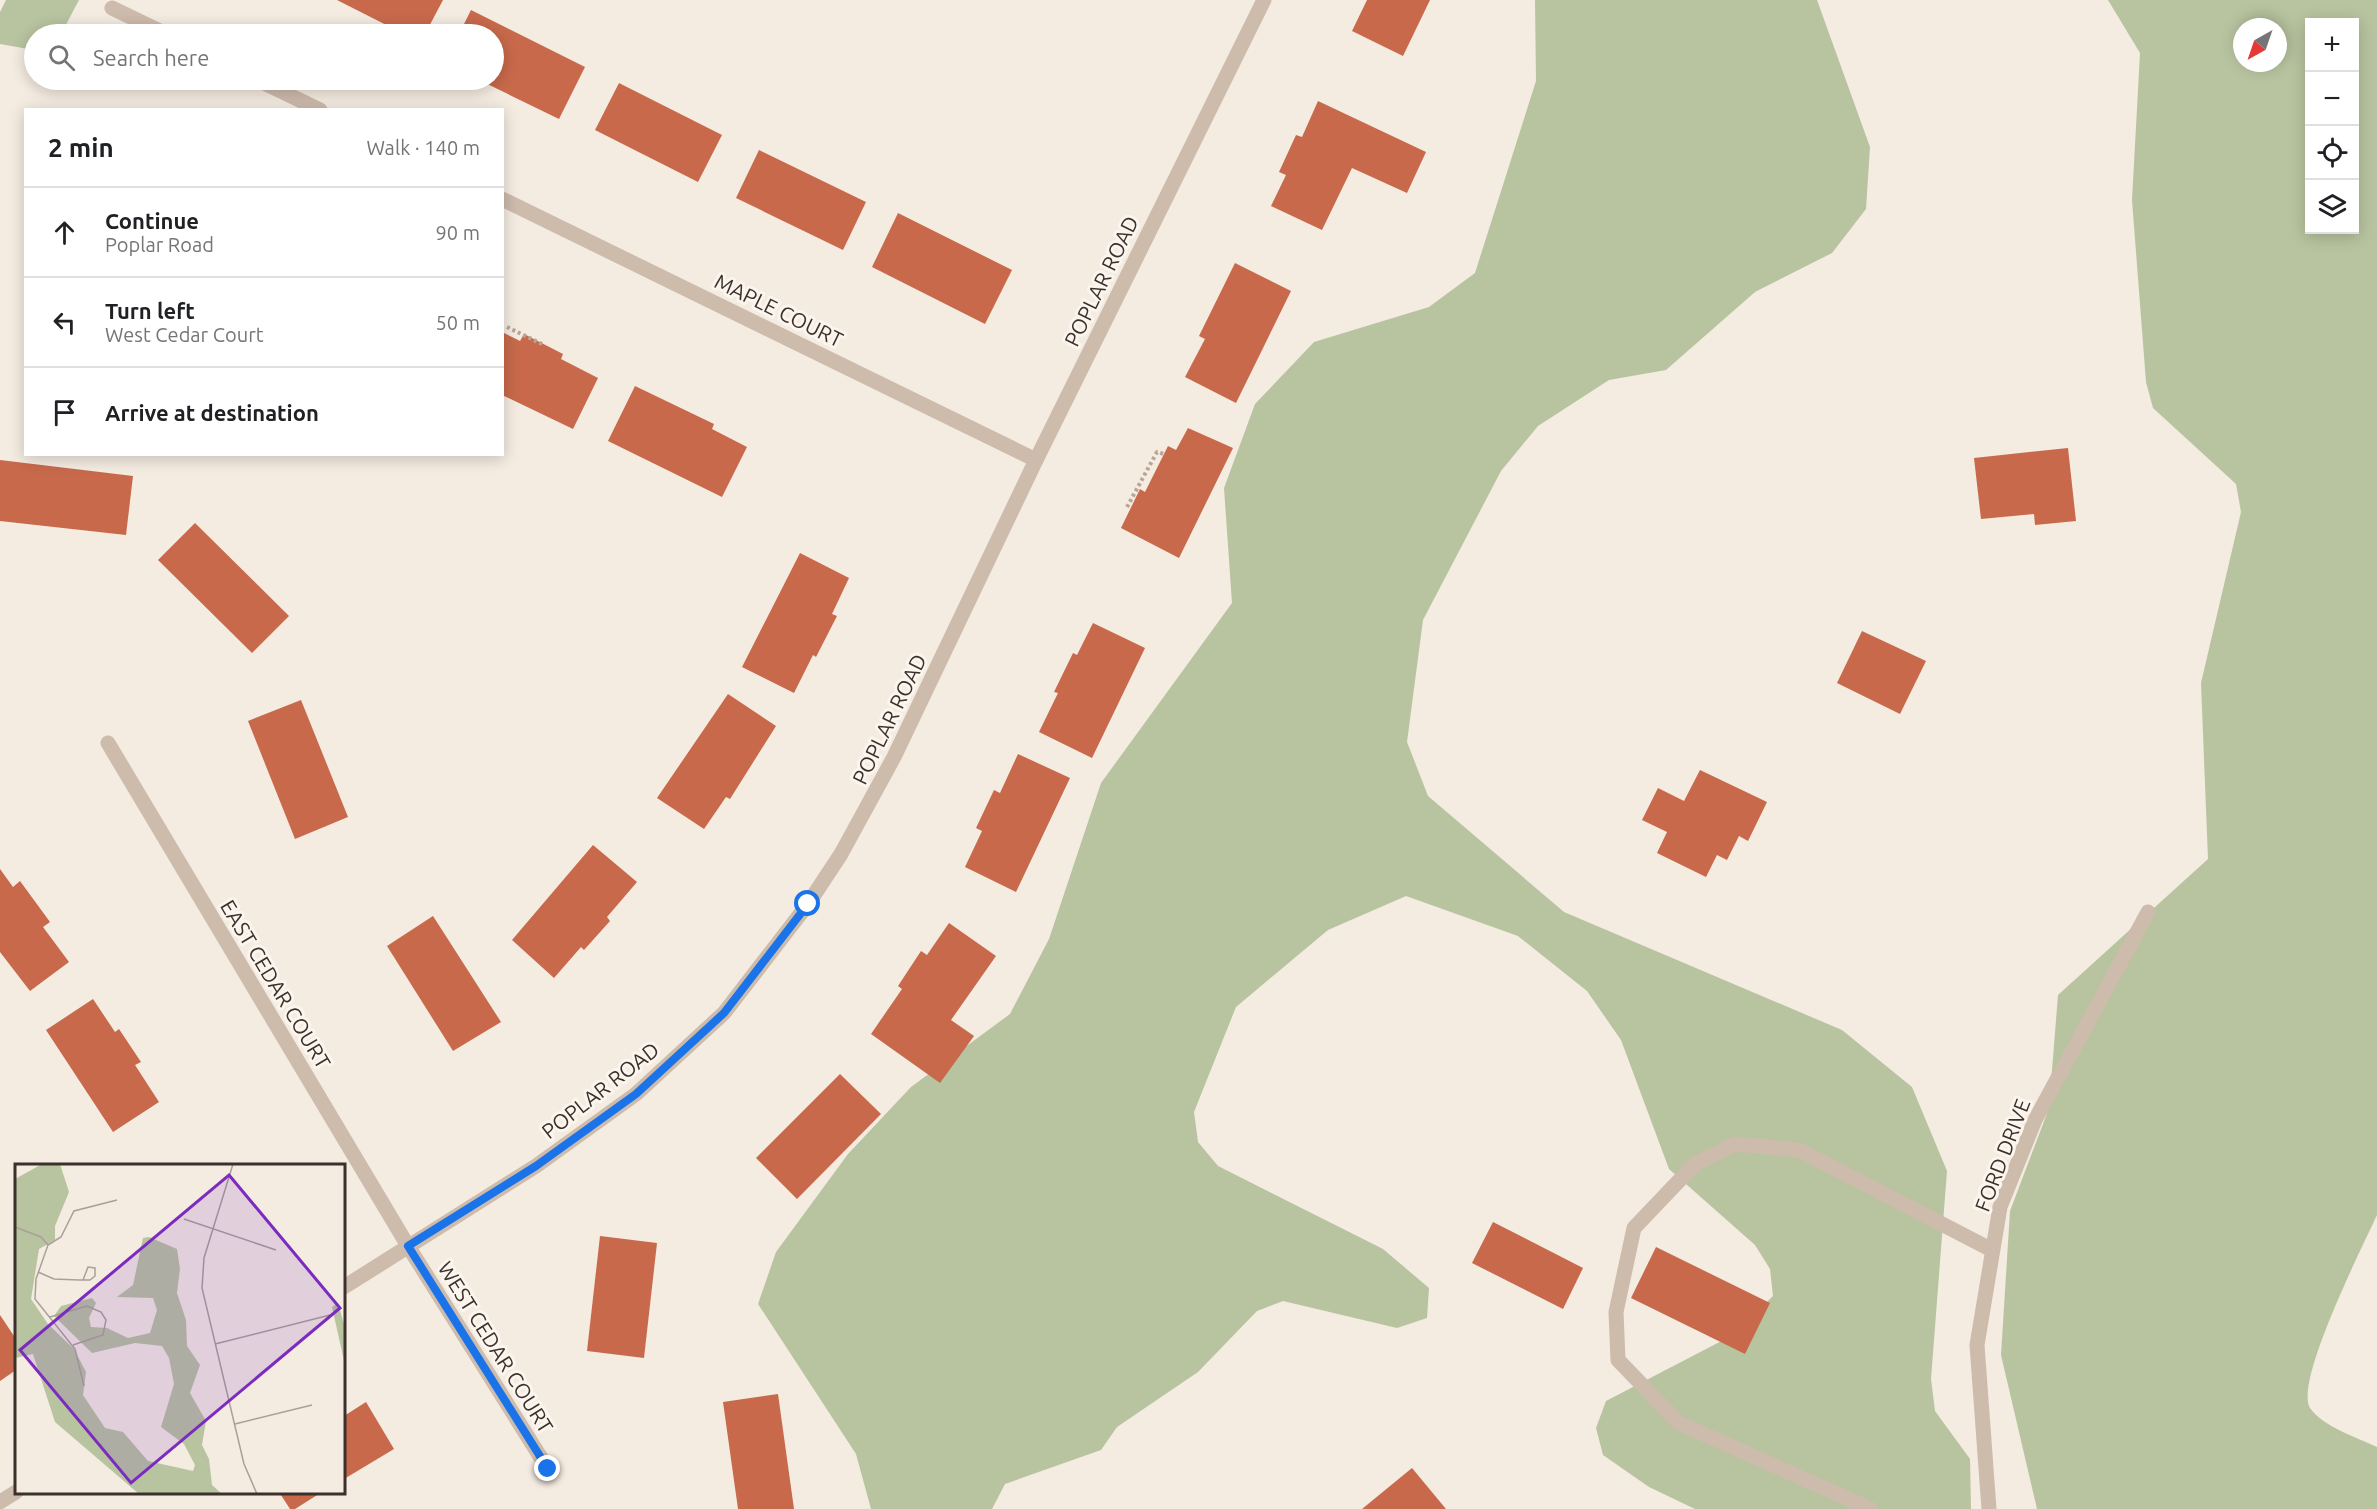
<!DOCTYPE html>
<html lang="en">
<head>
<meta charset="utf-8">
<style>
  body { margin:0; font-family:Ubuntu,sans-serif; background:#f2f2f2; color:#202124 }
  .controls { position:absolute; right:18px; top:18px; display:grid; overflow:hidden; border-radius:0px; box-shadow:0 3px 15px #0003 }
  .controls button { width:54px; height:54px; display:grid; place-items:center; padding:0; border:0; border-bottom:2px solid #e0e0e0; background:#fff; color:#202124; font:30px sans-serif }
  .compass { position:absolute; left:2233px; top:18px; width:54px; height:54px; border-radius:50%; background:#fff; box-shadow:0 3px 15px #0003; rotate:220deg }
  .stop { position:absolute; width:18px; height:18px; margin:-14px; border:4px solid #1a73e8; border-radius:50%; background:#fff }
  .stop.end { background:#1a73e8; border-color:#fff; box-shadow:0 2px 6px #0008 }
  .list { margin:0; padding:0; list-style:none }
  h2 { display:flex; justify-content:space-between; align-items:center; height:78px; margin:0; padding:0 24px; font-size:26px }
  h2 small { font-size:20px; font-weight:400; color:#757577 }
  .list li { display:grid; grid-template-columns:39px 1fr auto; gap:18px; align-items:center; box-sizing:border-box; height:90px; padding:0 24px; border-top:2px solid #e0e0e0 }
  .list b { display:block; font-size:22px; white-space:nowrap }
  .list p { margin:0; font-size:20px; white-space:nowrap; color:#757577 }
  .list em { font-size:20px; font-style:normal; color:#757577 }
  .icon { flex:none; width:33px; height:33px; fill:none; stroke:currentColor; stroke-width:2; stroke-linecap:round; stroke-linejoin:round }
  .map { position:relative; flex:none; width:2377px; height:1509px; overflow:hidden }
  .search { position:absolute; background:#fff; box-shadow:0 3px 15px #0003; left:24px; top:24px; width:480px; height:66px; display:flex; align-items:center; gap:15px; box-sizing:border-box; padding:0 21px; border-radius:33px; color:#757577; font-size:22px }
  .panel { position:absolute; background:#fff; box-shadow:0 3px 15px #0003; left:24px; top:108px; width:480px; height:348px; border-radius:0px }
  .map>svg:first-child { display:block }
</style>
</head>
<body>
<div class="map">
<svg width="2377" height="1509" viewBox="0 0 2377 1509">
  <rect width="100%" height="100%" fill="#f4ebe1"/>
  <g fill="#b8c4a0" fill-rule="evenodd">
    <path d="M6 0H79L61 34H34V50L0 44V12Z"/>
    <path d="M1535 0H1817L1870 147 1866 209 1832 253 1755 292 1666 370 1609 380 1538 426 1501 471 1423 620 1407 742 1428 796 1564 912 1842 1030 1912 1087 1947 1171 1931 1379 1935 1411 1970 1459 1971 1509H1695L1649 1487 1603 1455 1596 1428 1606 1401 1733 1335 1773 1296 1770 1269 1755 1245 1669 1169 1621 1040 1587 991 1518 936 1406 896 1328 930 1236 1007 1194 1112 1198 1142 1218 1166 1383 1249 1429 1288 1427 1318 1397 1328 1283 1301 1257 1311 1198 1372 1117 1427 1101 1450 1005 1484 992 1509H871L856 1454 758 1304 776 1252 848 1154 911 1087 1010 1014 1049 939 1101 783 1232 603 1224 488 1255 404 1314 342 1429 307 1475 273 1536 81Z"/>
    <path d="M2108 0H2377V1215C2363 1246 2294 1382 2310 1408 2322 1426 2358 1438 2377 1447V1509H2037L2001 1355 2010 1211 2049 1108 2058 995 2208 859 2201 683 2241 512 2236 484 2153 408 2146 382 2132 200 2140 53ZM2310 22H2354V230H2310ZM2242 27H2278V63H2242Z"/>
  </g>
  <g fill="#c8694b">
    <path d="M337 0H443L425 34H404Z"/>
    <path d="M1367 0H1430L1403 56 1352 31Z"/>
    <path d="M471 10 585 67 559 119 479 80H494V34H459Z"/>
    <path d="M619 83 722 135 698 182 595 130Z"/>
    <path d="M1318 101 1426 152 1407 193 1352 168 1322 230 1271 206 1286 175 1279 172 1296 135 1302 137Z"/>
    <path d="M759 150 866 202 843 250 736 198Z"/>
    <path d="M898 213 1012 270 985 324 872 267Z"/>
    <path d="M1235 263 1291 291 1236 403 1185 377 1205 339 1199 336Z"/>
    <path d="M502 332 520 341 524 334 563 354 561 359 598 378 573 429 502 395Z"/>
    <path d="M635 386 714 424 712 429 747 447 722 497 608 441Z"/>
    <path d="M1188 428 1233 448 1179 558 1121 528 1140 489 1145 492 1168 446 1176 450Z"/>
    <path d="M2068 448 2076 521 2035 525 2034 514 1981 519 1974 458Z"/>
    <path d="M0 460 133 476 126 535 0 521Z"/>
    <path d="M195 523 289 616 252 653 158 560Z"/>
    <path d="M800 553 849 578 832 614 837 616 816 657 813 655 794 693 742 667Z"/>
    <path d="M1093 623 1145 648 1092 758 1039 732 1058 693 1054 692 1073 653 1077 655Z"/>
    <path d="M1862 631 1926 661 1900 714 1837 683Z"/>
    <path d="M728 694 776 726 730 799 726 797 704 829 657 798Z"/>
    <path d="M301 700 348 817 295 839 248 721Z"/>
    <path d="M1018 754 1070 778 1016 892 965 867 982 831 976 828 994 790 1000 793Z"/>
    <path d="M1700 770 1767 802 1748 841 1739 836 1727 860 1717 855 1706 877 1657 853 1667 832 1642 820 1658 788 1684 801Z"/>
    <path d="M593 845 637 882 607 917 610 921 584 950 581 947 554 978 512 940Z"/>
    <path d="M0 869 13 887 20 881 50 922 43 927 69 962 30 991 0 952Z"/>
    <path d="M433 916 501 1022 453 1051 387 946Z"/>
    <path d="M949 923 996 956 951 1020 974 1036 940 1083 871 1034 902 989 898 986 921 951 927 955Z"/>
    <path d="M93 999 115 1032 119 1029 141 1062 135 1065 159 1102 113 1132 46 1030Z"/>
    <path d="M840 1074 881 1114 797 1199 756 1158Z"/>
    <path d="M1493 1222 1583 1268 1563 1309 1472 1263Z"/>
    <path d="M600 1236 657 1243 644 1358 587 1351Z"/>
    <path d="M1656 1247 1770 1303 1745 1354 1631 1298Z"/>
    <path d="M0 1315 16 1339V1370L0 1381Z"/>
    <path d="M778 1394 794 1509H738L723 1402Z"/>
    <path d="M366 1402 394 1449 344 1479V1416Z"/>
    <path d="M1412 1468 1446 1509H1362Z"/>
    <path d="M279 1492H322L295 1509H290Z"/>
  </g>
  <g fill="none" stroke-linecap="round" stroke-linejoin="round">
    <g stroke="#b9a596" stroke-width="4" stroke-dasharray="3 3" stroke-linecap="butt">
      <path d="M507 327 544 345"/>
      <path d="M1127 507 1157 452 1164 454"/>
    </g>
    <path stroke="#cdbbac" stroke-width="15" d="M1871 1509 1679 1423 1618 1360 1616 1312 1634 1228 1695 1164 1735 1144 1799 1150 1992 1250"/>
    <g stroke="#cdbbac" stroke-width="15">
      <path d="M112 8 166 34"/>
      <path d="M258 80 320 110"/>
      <path d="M502 199 1036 460"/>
      <path d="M108 743 408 1246 548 1469"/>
      <path d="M344 1287 536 1166 636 1094 724 1013 808 904 841 854 894 757 1036 460 1264 0"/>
      <path d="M0 1502 16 1492"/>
      <path d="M1989 1509 1977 1345 2000 1207 2035 1120 2148 912"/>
    </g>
  </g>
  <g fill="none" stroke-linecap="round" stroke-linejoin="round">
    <path stroke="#1a73e8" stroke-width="8" d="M548 1469 408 1246 536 1166 636 1094 724 1013 808 904"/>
  </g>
  <g text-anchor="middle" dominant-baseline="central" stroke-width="6" stroke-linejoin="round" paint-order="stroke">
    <g font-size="21" fill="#3b302b" stroke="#fbf5ee">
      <text transform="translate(1101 281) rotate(-64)">POPLAR ROAD</text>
      <text transform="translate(779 310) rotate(26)">MAPLE COURT</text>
      <text transform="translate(889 719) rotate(-64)">POPLAR ROAD</text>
      <text transform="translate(276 984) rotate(59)">EAST CEDAR COURT</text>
      <text transform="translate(600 1090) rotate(-38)">POPLAR ROAD</text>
      <text transform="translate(2002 1155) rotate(-69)">FORD DRIVE</text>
      <text transform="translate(496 1347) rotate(58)">WEST CEDAR COURT</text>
    </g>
  </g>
  <g transform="translate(15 1164)">
    <rect width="330" height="330" fill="#f4ebe1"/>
    <path d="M27 0H45L54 28 40 62V76L24 85 16 135 33 160 59 185 71 208 68 231 90 264 108 268 133 297 178 307 180 301 169 280 146 263 159 220 154 194 147 182 120 179 77 189 39 152 46 142 77 134 81 139 74 154 76 163 92 164 113 174 135 169 142 146 138 134 102 133 118 121 128 74 134 73 162 85 165 105 162 129 171 156 172 182 185 201 175 229 191 257 187 281 194 295 197 321 207 330H124L40 258 18 190 0 194V15ZM323 139 330 164V201L317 143Z" fill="#b8c4a0"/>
    <path fill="none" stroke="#aaa098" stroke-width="1.5" d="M218 0 189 94 187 124 229 300 242 330M169 55 261 86M0 63 26 73 33 81 21 115 20 135 60 185 69 222M33 81 46 73 59 47 102 36M23 108 39 115 64 116H75L80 112V104L73 103 68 116M35 153 72 142 86 148 91 156 88 171 58 181M200 180 315 151M220 260 297 241"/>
    <path fill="#7b2cbf" fill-opacity="0.15" stroke="#7b2cbf" stroke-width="3" d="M214 11 325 144 116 319 5 186Z"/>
    <rect width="330" height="330" fill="none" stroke="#3b302b" stroke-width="3"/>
  </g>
</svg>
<div class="controls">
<button>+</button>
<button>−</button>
<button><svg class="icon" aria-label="locate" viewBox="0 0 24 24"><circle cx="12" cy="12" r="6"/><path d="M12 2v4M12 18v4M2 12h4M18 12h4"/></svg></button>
<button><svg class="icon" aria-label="layers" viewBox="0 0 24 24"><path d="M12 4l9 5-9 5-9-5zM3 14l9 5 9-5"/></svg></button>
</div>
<svg class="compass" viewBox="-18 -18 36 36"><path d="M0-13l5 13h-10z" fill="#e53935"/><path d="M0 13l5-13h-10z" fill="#757577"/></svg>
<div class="stop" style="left:808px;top:904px"></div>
<div class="stop end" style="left:548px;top:1469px"></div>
<div class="search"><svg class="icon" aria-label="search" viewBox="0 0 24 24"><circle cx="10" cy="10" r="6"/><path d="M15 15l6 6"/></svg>Search here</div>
<section class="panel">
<h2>2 min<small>Walk · 140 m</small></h2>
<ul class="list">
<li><svg class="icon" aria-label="ahead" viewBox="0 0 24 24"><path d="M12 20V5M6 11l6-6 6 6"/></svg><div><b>Continue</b><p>Poplar Road</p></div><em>90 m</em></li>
<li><svg class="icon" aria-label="left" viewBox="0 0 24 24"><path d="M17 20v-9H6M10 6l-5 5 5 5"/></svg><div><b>Turn left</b><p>West Cedar Court</p></div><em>50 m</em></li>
<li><svg class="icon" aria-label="arrive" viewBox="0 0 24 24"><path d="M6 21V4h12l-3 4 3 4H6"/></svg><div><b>Arrive at destination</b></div></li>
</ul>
</section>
</div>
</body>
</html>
